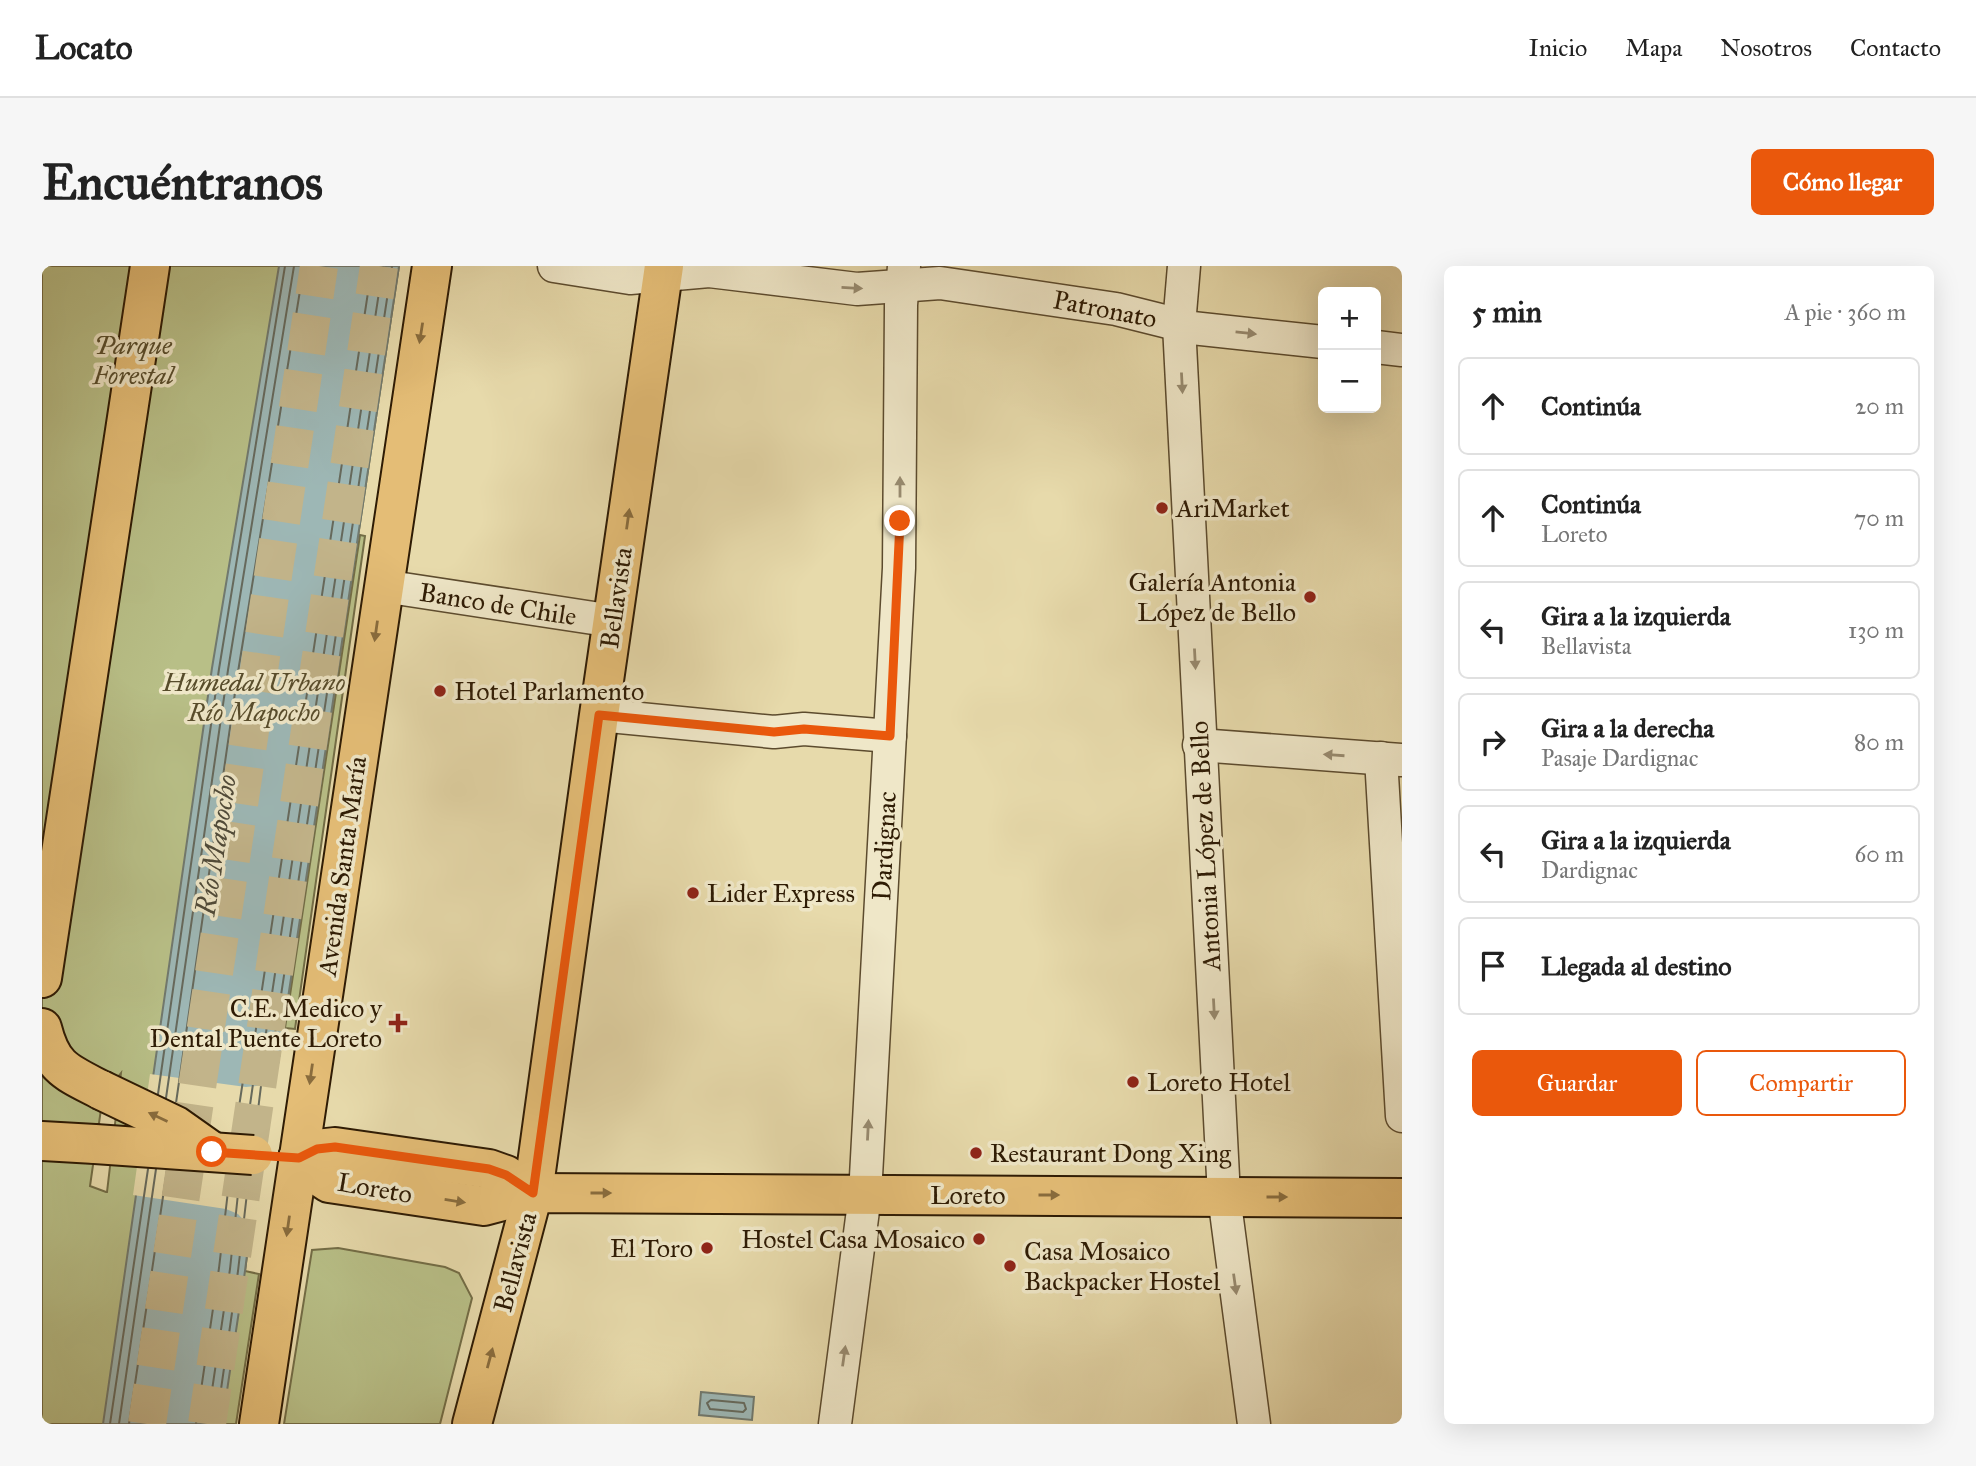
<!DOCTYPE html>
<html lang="es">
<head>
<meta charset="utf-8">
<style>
  body { margin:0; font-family:"IM FELL Great Primer",serif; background:#f6f6f6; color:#222 }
  .controls { position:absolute; right:21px; top:21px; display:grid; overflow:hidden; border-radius:10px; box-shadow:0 7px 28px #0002 }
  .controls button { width:63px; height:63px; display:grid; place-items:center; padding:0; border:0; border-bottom:2px solid #e0e0e0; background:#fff; color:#222; font:35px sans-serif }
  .stop { position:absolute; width:21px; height:21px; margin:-16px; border:5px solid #ea580c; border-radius:50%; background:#fff }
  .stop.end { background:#ea580c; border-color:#fff; box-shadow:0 2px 7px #0008 }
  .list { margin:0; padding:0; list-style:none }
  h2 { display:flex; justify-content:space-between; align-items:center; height:91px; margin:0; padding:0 28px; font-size:30px }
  h2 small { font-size:23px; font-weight:400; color:#767676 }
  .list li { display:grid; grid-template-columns:46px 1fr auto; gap:21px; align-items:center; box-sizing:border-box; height:98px; margin:0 14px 14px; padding:0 14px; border:2px solid #e0e0e0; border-radius:10px }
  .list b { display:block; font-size:26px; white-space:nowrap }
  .list p { margin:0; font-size:23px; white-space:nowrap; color:#767676 }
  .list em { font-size:23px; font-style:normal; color:#767676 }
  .actions { display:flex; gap:14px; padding:21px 28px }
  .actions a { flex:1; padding:16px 0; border:2px solid #ea580c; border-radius:10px; text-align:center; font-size:24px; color:#ea580c }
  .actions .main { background:#ea580c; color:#fff }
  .icon { flex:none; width:38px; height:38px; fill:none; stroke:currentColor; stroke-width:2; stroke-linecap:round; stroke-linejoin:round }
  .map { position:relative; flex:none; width:1360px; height:1158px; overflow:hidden; border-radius:10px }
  header { display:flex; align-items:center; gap:42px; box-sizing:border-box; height:98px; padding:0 35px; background:#fff; border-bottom:2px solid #e0e0e0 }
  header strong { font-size:33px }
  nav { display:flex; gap:38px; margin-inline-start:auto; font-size:24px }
  .intro { display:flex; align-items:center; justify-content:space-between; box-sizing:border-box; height:168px; padding:0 42px }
  h1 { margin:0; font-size:49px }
  .button { padding:18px 32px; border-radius:10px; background:#ea580c; color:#fff; font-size:24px; font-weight:700 }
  main { display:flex; gap:42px; padding:0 42px }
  aside { flex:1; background:#fff; border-radius:10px; box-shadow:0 7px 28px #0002 }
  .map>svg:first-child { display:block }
</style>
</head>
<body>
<header>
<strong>Locato</strong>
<nav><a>Inicio</a><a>Mapa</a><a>Nosotros</a><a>Contacto</a></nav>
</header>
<div class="intro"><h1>Encuéntranos</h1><a class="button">Cómo llegar</a></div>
<main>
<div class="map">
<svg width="1360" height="1158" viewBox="0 0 1360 1158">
  <rect width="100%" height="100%" fill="#e7daab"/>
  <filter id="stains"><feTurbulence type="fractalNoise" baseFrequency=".00286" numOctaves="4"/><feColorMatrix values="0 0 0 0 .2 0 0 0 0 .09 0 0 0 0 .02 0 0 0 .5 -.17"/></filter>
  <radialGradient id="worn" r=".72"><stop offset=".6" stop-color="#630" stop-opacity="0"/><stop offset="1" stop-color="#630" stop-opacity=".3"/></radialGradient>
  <g fill="#b8bf87" stroke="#736d46" stroke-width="2" fill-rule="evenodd">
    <path d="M0 0H357L236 798 227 814 226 824 203 1005 217 1008 194 1158H0ZM79 807 65 926H64L48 920 63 815 75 812Z"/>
    <path d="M318 269 323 270 253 763 243 762Z"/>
    <path d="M296 982 403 1001 417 1007 430 1032 398 1158H242L270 984Z"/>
  </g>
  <g fill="#9db7b5" stroke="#71796e" stroke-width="2">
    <path d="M237 0H357L236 798 227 814 226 824 203 1005 180 1158H61L170 402Z"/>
    <path d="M659 1126 712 1131 710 1154 657 1149Z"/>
  </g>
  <path fill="#e7daab" d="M108 808 204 821 224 819 233 811 211 966H208L205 958 196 948 184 943 91 929Z"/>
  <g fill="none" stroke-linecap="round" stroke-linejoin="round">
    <g stroke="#66695c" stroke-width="2">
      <path d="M116 828 177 403 243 0"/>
      <path d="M124 832 186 404 252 0"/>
      <path d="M134 837 196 406 262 0"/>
      <path d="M193 867 202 808 210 789 330 0"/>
      <path d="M204 867 212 811 220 793 341 0"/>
      <path d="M213 868 220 812 229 795 350 0"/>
      <path d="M669 1134 702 1137 704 1143 701 1146 668 1143 665 1137Z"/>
      <path d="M68 1158 106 903"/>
      <path d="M77 1158 114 903"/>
      <path d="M87 1158 125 904"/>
      <path d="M154 1158 177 1002 188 908"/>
      <path d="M165 1158 188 1003 198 909"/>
      <path d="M174 1158 196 1005 207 910"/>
    </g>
    <g stroke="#c2b48a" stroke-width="38" stroke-dasharray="38 19" stroke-linecap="butt">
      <path d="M105 1158 277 0"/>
      <path d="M165 1158 337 0"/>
    </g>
    <g stroke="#5c4b2e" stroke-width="35">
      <g id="minor">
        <path d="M512 0 588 12 667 5 815 23 898 17 1074 43 1150 62 1281 76"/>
        <path d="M1142 0 1137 59 1182 930 1212 1158"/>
        <path d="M1334 81 1360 84"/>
        <path d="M341 320 571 355"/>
        <path d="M557 449 732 466 762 463 848 470"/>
        <path d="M1157 479 1359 494"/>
        <path d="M1339 492 1360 850"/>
        <path d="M793 1158 823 929 857 302 859 39 862 0"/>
      </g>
    </g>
    <g stroke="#2e1b04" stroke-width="42">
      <g id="major">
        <path d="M0 712 108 0"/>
        <path d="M0 762C10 802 24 806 59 824"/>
        <path d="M0 875 53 878"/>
        <path d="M256 892 272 907 287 917 442 940 491 927 1360 932"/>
        <path d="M256 892 275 883 293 881 447 903 464 909 491 927"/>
        <path d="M217 1158 390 0"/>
        <path d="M430 1158 491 927 557 449 622 0"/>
      </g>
    </g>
    <use href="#minor" stroke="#efe7c8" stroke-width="32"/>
    <use href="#major" stroke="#e4bd76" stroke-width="38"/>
    <g stroke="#2e1b04" stroke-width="42" stroke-linecap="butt">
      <g id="major-bridge">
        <path d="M59 824 134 860 168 884"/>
        <path d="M53 878 211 889"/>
      </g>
    </g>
    <use href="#major-bridge" stroke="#e4bd76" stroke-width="38"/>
  </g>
  <defs><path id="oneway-solid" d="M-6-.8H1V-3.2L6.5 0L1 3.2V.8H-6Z" transform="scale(1.75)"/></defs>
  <g fill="#988b70">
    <use href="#oneway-solid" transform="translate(810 22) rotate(3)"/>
    <use href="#oneway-solid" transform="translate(1204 67) rotate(6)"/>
    <use href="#oneway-solid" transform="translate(1140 117) rotate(87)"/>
    <use href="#oneway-solid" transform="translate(858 221) rotate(-90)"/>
    <use href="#oneway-solid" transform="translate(1153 393) rotate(87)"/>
    <use href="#oneway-solid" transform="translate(1292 489) rotate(-176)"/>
    <use href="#oneway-solid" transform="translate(1172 743) rotate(87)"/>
    <use href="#oneway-solid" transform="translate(826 864) rotate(-87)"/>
    <use href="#oneway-solid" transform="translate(1193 1018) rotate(82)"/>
    <use href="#oneway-solid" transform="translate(802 1090) rotate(-82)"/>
  </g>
  <g fill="#896c3d">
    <use href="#oneway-solid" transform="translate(379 67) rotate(99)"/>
    <use href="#oneway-solid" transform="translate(586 253) rotate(-82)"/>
    <use href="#oneway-solid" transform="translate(334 365) rotate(98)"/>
    <use href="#oneway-solid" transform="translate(269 808) rotate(98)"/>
    <use href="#oneway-solid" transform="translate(116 851) rotate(-155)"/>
    <use href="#oneway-solid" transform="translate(559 927)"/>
    <use href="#oneway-solid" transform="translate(1007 929)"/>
    <use href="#oneway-solid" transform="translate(1235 931)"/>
    <use href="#oneway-solid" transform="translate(413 935) rotate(9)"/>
    <use href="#oneway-solid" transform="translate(246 960) rotate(98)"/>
    <use href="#oneway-solid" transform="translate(448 1092) rotate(-75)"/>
  </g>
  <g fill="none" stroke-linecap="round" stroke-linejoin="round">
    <path stroke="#ea580c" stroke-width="9" d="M170 886 257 892 275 883 293 881 447 903 464 909 491 927 557 449 732 466 762 463 848 470 858 255"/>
  </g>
  <g fill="#8f2418" stroke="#efe7c8" stroke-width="2.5">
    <circle cx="1120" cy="242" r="7"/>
    <circle cx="1268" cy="331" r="7"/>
    <circle cx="398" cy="425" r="7"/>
    <circle cx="651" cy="627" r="7"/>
    <path d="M352.5 746.5h7v7h7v7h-7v7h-7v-7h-7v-7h7z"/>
    <circle cx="1091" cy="816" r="7"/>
    <circle cx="934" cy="887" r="7"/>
    <circle cx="937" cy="973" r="7"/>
    <circle cx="665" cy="982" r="7"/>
    <circle cx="968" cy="1000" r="7"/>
  </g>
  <g text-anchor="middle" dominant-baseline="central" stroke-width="7" stroke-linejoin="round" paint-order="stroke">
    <g font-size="26" fill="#2e1b04" stroke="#efe7c8">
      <text transform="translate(1063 43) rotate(11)">Patronato</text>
      <text transform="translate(574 332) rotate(-82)">Bellavista</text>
      <text transform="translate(456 338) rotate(9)">Banco de Chile</text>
      <text transform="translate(842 580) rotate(-87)">Dardignac</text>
      <text transform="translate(1163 580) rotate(-93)">Antonia López de Bello</text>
      <text transform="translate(300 600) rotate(-82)">Avenida Santa María</text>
      <text transform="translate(333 922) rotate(10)">Loreto</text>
      <text x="926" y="929">Loreto</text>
      <text transform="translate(473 996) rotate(-75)">Bellavista</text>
    </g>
    <g font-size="26" font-style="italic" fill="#574c2b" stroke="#efe7c8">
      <text x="91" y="79">Parque<tspan x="91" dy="30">Forestal</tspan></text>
      <text x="212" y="416">Humedal Urbano<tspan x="212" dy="30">Río Mapocho</tspan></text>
    </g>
    <g font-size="26" fill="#2e1b04" stroke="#efe7c8" text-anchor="start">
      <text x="1134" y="242">AriMarket</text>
      <text x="1254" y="316" text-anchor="end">Galería Antonia<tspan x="1254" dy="30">López de Bello</tspan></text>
      <text x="412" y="425">Hotel Parlamento</text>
      <text x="665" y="627">Lider Express</text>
      <text x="340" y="742" text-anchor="end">C.E. Medico y<tspan x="340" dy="30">Dental Puente Loreto</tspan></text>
      <text x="1105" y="816">Loreto Hotel</text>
      <text x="948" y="887">Restaurant Dong Xing</text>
      <text x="923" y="973" text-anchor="end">Hostel Casa Mosaico</text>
      <text x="651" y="982" text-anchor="end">El Toro</text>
      <text x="982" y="985">Casa Mosaico<tspan x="982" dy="30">Backpacker Hostel</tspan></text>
    </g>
    <g font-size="28" font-style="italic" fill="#4f4a39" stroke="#efe7c8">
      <text transform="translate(174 579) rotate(-81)">Río Mapocho</text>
    </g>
  </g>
  <rect width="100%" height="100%" filter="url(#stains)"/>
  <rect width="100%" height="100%" fill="url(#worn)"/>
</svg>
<div class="controls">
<button>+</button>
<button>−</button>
</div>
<div class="stop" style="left:170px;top:886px"></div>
<div class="stop end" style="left:858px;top:255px"></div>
</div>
<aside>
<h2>5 min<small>A pie · 360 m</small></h2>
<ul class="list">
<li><svg class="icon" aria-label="ahead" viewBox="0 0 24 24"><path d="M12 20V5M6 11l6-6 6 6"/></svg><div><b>Continúa</b></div><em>20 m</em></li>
<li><svg class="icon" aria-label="ahead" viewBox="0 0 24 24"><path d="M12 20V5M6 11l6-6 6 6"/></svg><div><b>Continúa</b><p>Loreto</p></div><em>70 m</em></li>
<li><svg class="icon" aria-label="left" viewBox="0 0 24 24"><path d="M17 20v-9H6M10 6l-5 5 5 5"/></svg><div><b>Gira a la izquierda</b><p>Bellavista</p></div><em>130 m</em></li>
<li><svg class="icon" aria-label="right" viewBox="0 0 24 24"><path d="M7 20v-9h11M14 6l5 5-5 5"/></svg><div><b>Gira a la derecha</b><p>Pasaje Dardignac</p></div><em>80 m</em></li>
<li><svg class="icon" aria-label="left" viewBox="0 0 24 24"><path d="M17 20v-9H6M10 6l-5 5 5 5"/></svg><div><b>Gira a la izquierda</b><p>Dardignac</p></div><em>60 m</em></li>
<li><svg class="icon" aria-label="arrive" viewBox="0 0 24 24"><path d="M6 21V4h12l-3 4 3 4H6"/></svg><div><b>Llegada al destino</b></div></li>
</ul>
<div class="actions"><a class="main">Guardar</a><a>Compartir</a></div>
</aside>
</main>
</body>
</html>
